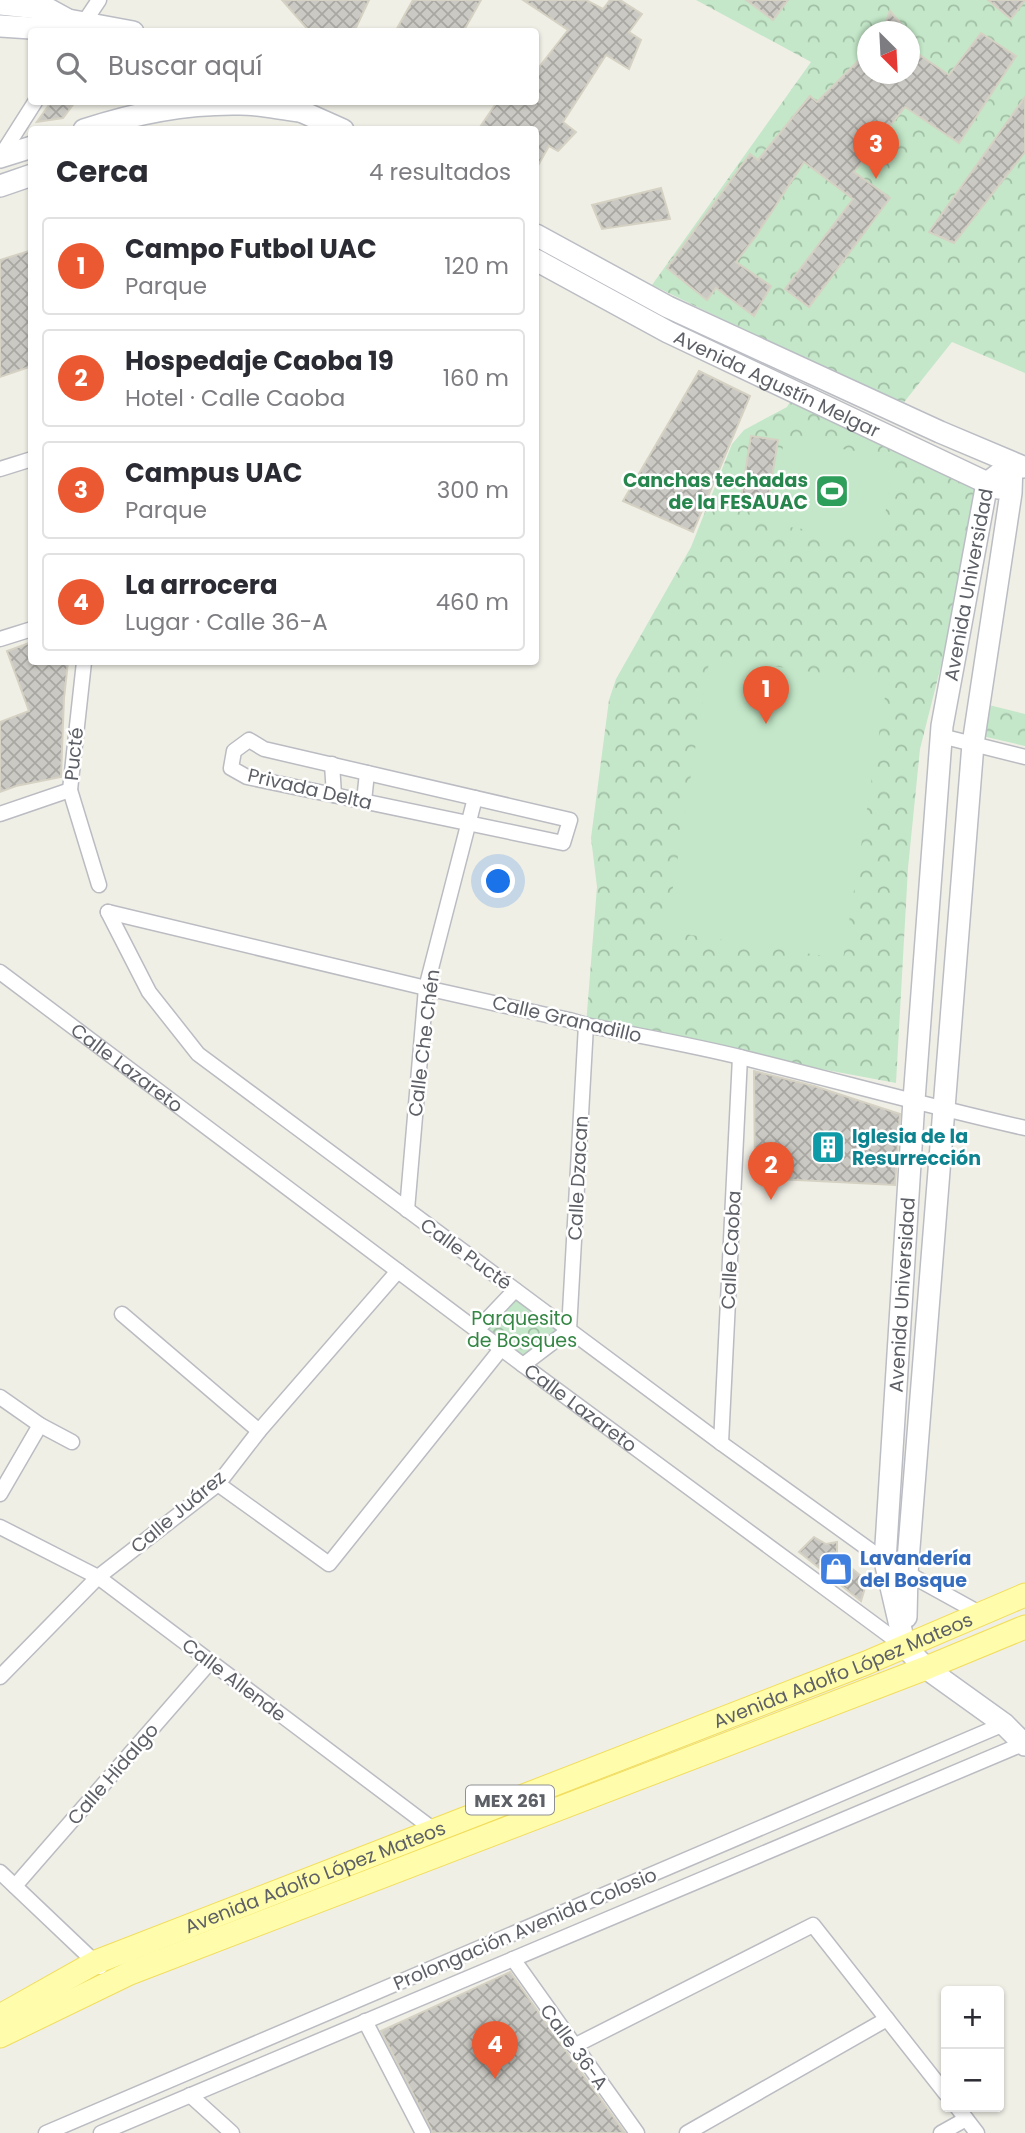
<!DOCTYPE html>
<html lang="es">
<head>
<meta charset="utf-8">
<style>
  body { margin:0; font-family:Poppins,sans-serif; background:#f2f2f3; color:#2b2b33 }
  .controls { position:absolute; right:21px; bottom:21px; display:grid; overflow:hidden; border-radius:7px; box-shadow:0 2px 5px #0004 }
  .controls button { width:63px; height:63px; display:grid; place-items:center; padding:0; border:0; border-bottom:2px solid #e1e1e2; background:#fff; color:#2b2b33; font:35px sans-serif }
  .compass { position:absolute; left:857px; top:21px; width:63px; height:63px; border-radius:50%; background:#fff; box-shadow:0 2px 5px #0004; rotate:156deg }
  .you { position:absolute; left:499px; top:882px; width:24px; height:24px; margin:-18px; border:5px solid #fff; border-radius:50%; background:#1a73e8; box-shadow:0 0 0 10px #1a73e833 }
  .badge { display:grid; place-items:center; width:46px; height:46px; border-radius:50%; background:#ea5931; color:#fff; font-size:23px; font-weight:700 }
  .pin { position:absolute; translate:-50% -58px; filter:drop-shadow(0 2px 4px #0008) }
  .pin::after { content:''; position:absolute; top:37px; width:24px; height:21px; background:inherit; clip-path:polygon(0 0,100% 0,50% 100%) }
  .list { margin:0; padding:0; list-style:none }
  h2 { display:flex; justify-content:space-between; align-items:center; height:91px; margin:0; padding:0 28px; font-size:30px }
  h2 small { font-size:23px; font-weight:400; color:#7c7c81 }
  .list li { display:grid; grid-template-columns:46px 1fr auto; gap:21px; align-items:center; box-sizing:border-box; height:98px; margin:0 14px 14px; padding:0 14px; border:2px solid #e1e1e2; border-radius:7px }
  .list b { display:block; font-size:26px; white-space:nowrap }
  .list p { margin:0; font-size:23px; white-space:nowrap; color:#7c7c81 }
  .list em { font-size:23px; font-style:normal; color:#7c7c81 }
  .icon { flex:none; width:38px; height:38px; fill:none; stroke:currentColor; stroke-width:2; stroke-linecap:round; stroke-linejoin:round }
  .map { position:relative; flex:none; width:1025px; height:2133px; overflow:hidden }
  .search { position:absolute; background:#fff; box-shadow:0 2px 5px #0004; left:28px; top:28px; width:511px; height:77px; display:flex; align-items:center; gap:18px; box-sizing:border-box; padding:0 24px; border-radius:7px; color:#7c7c81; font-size:26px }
  .panel { position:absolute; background:#fff; box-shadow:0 2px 5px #0004; left:28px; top:126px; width:511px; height:539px; border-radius:7px }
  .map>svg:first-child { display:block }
</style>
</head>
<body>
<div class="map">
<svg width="1025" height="2133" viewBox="0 0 1025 2133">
  <defs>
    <pattern id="forest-crowns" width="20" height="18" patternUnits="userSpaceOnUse" patternTransform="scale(1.75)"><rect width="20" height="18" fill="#c3e7c8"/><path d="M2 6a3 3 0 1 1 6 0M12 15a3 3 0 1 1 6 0" fill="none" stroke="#a2bfa6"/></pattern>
    <pattern id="building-cross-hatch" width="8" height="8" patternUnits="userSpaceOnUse" patternTransform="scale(1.75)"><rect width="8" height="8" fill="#cbc9c3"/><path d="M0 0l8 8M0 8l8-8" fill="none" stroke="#a8a7a2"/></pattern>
  </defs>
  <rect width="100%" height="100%" fill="#f0efe6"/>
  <g fill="url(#forest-crowns)" fill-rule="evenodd">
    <path d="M696 0H1025V373L952 342 901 406 652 285 811 62ZM867 32H909V74H867Z"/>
    <path d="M796 392 987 483 920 749 908 868 896 1083 586 1025 597 887 591 838 609 700 616 679 691 547 732 444 744 430 787 407Z"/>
    <path d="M989 705 1025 714V746L982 736Z"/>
    <path d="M516 1294 565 1331 523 1361 481 1330Z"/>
  </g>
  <g fill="#c3e7c8">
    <path d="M784 440 894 457 881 541 770 524Z"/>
    <path d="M710 656 887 684 843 959 666 931Z"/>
  </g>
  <g fill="url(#building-cross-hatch)" stroke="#d5d2c4" stroke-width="2">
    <path d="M282 0H369L354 32H310Z"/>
    <path d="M413 0H481L463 32H395Z"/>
    <path d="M523 0H586L603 9 610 0H620L642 14 629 32 641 40 629 69 606 55 563 122 576 132 558 151 549 146 536 169V130H478L497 102H536V71L568 30Z"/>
    <path d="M746 0H788L773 20Z"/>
    <path d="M988 0H1025L1011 19Z"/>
    <path d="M890 11 908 32H882Z"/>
    <path d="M981 33 1016 56 959 143 905 107 854 172 890 198 809 307 785 289 853 199 804 162 756 236 736 262 771 286 754 316 716 288 707 300 667 268 750 154 758 160 810 96 817 102 867 52V74H909V48L949 75Z"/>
    <path d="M1025 97V152L954 243 929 232Z"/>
    <path d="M51 102H75L63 118 37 122Z"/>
    <path d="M661 188 670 219 602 229 592 205Z"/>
    <path d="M32 250V366L0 377V260Z"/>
    <path d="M699 371 750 396 693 532 623 501Z"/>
    <path d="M751 436 778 440 767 508 740 504Z"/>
    <path d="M32 642V662H68L64 698 61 777 16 786 0 792V722L29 711 7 651Z"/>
    <path d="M754 1071 814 1086 900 1114 895 1185 755 1178Z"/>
    <path d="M814 1537 826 1544 837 1542V1556L867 1581 861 1601 799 1552Z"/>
    <path d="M510 1972 566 2051 625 2133H433L381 2031Z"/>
  </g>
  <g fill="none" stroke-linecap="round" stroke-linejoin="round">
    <g stroke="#babcc2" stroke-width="17">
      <g id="street">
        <path d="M81 27 99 0"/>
        <path d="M0 157 35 102"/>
        <path d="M0 469 32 459"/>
        <path d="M0 639 32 629"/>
        <path d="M84 662 70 790 99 885"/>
        <path d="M941 736 1025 757"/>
        <path d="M249 740 264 749 570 820 563 843 247 777 231 768 234 751Z"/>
        <path d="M332 764 334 795"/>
        <path d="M364 801 367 773"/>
        <path d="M0 814 70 790"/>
        <path d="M108 912 149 992 198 1054 721 1443 885 1561 981 1614"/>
        <path d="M108 912 426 988 569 1020 586 1025C639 1036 692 1045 744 1058 838 1081 931 1107 1025 1128"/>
        <path id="s1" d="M0 972 523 1365 905 1647"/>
        <path d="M407 1210 426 988 475 798"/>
        <path d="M122 1314 259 1431"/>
        <path d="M477 1330 515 1290"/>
        <path d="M523 1365 569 1330 586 1025"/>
        <path d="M0 1397 40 1425 72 1442"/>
        <path d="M721 1443 740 1057"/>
        <path d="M218 1484 329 1564 501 1349"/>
        <path d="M0 1494 40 1425"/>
        <path d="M0 1527 98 1577 438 1833"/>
        <path d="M0 1677 98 1577 218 1484 259 1431 398 1271"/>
        <path d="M0 1872 100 1967"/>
        <path d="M15 1886 210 1662"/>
        <path d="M513 1959 637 2133"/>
        <path d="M365 2021 423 2133"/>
        <path d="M574 2046 813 1925 946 2094"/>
        <path d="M190 2095 232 2133"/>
        <path d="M957 2107 977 2133"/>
        <path d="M46 2133 1004 1724"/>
        <path d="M101 2133 1025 1743"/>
        <path d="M687 2133 887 2019"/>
        <path d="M941 2133 966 2119"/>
      </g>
    </g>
    <g stroke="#bbbdc4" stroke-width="24">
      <g id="secondary">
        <path d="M0 4 48 9 68 20 133 32"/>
        <path d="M0 26 46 29 68 20"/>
        <path d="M287 105 343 130"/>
        <path d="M84 130C135 113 187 103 240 104 260 104 280 109 300 111"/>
        <path d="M0 157 32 147"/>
        <path d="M0 186 32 175"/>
        <path d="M536 235 668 307 940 432 1023 467"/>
        <path id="s2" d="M536 260 668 332 998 488"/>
        <path d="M906 1617 907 1573 973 744 1011 493 1012 464"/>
        <path id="s3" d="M905 1647 885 1561 914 1100 942 726 987 483 1012 464"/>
        <path d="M905 1647 926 1668 1004 1724 1025 1745"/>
      </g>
    </g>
    <g stroke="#f2dd5c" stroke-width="25">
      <g id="primary">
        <path id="s4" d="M0 2016 96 1962 866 1663 1025 1595"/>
        <path d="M0 2036 130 1973 926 1668 1025 1627"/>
      </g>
    </g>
    <use href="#street" stroke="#fff" stroke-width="14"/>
    <use href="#secondary" stroke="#fff" stroke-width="21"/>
    <use href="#primary" stroke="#fffdac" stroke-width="23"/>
  </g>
  <defs>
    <g id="stadium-square" transform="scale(1.75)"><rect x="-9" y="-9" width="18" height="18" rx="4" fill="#2e9e5b" stroke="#fff"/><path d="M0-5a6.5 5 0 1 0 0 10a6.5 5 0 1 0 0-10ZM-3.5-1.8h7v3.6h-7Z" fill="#fff"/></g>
    <g id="building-square" transform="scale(1.75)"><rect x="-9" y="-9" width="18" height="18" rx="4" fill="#0f9aa8" stroke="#fff"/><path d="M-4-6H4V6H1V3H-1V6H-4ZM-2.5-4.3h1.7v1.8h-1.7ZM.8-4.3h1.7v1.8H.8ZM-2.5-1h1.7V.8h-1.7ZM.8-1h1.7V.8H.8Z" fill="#fff"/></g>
    <g id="shop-square" transform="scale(1.75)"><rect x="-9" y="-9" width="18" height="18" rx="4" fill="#3f7fe0" stroke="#fff"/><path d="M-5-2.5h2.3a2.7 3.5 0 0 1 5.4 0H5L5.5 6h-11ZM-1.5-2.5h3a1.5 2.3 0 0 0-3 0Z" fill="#fff"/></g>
  </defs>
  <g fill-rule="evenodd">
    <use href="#stadium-square" x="832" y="491"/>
    <use href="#building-square" x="828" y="1147"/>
    <use href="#shop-square" x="836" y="1569"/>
  </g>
  <g text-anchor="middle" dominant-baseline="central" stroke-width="5" stroke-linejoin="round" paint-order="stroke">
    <rect fill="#fff" stroke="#8e9094" stroke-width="2" x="466" y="1785.5" width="88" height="29" rx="5"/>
    <g font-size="18" font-weight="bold" fill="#5d6066">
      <text x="510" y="1800">MEX 261</text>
    </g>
    <g font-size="19" fill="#5d6066" stroke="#fff">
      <text stroke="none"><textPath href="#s2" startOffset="271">Avenida Agustín Melgar</textPath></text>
      <text stroke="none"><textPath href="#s3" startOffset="1069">Avenida Universidad</textPath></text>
      <text transform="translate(74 754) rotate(-84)">Pucté</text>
      <text transform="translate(310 789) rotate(13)">Privada Delta</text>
      <text transform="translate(567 1019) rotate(13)">Calle Granadillo</text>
      <text transform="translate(424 1043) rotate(-83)">Calle Che Chén</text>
      <text stroke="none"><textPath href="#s1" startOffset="159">Calle Lazareto</textPath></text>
      <text transform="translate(578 1178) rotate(-87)">Calle Dzacan</text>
      <text transform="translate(731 1250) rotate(-87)">Calle Caoba</text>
      <text transform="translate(466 1254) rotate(36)">Calle Pucté</text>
      <text stroke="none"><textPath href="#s3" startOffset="355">Avenida Universidad</textPath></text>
      <text stroke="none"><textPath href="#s1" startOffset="726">Calle Lazareto</textPath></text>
      <text transform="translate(178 1512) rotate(-40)">Calle Juárez</text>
      <text stroke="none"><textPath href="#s4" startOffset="912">Avenida Adolfo López Mateos</textPath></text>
      <text transform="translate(234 1680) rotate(37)">Calle Allende</text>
      <text transform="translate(113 1774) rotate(-49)">Calle Hidalgo</text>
      <text stroke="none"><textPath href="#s4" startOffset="345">Avenida Adolfo López Mateos</textPath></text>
      <text transform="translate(525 1929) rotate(-23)">Prolongación Avenida Colosio</text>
      <text transform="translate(574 2047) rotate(54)">Calle 36-A</text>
    </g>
    <g font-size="19" font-weight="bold" fill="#27864d" stroke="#fff" text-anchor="end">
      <text x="808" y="480">Canchas techadas<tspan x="808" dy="22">de la FESAUAC</tspan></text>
    </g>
    <g font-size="19" font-weight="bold" fill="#0d838f" stroke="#fff" text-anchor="start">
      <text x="852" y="1136">Iglesia de la<tspan x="852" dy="22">Resurrección</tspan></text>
    </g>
    <g font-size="19" fill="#358644" stroke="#fff">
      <text x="522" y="1318">Parquesito<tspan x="522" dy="22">de Bosques</tspan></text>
    </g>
    <g font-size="19" font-weight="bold" fill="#366cbe" stroke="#fff" text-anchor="start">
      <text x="860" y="1558">Lavandería<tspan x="860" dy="22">del Bosque</tspan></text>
    </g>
  </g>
</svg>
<div class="controls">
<button>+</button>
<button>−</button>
</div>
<svg class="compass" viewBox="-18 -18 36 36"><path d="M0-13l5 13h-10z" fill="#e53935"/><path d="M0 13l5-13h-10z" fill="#7c7c81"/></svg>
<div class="you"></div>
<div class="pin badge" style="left:766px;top:724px">1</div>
<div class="pin badge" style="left:771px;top:1200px">2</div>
<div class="pin badge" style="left:876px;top:179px">3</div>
<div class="pin badge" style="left:495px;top:2079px">4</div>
<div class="search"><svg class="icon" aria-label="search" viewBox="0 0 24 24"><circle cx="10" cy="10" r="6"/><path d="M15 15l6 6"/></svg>Buscar aquí</div>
<section class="panel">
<h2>Cerca<small>4 resultados</small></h2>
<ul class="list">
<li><span class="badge">1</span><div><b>Campo Futbol UAC</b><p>Parque</p></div><em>120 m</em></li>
<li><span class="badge">2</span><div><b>Hospedaje Caoba 19</b><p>Hotel · Calle Caoba</p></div><em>160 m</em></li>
<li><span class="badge">3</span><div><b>Campus UAC</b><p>Parque</p></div><em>300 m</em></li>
<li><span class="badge">4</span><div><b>La arrocera</b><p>Lugar · Calle 36-A</p></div><em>460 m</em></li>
</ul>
</section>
</div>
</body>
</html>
